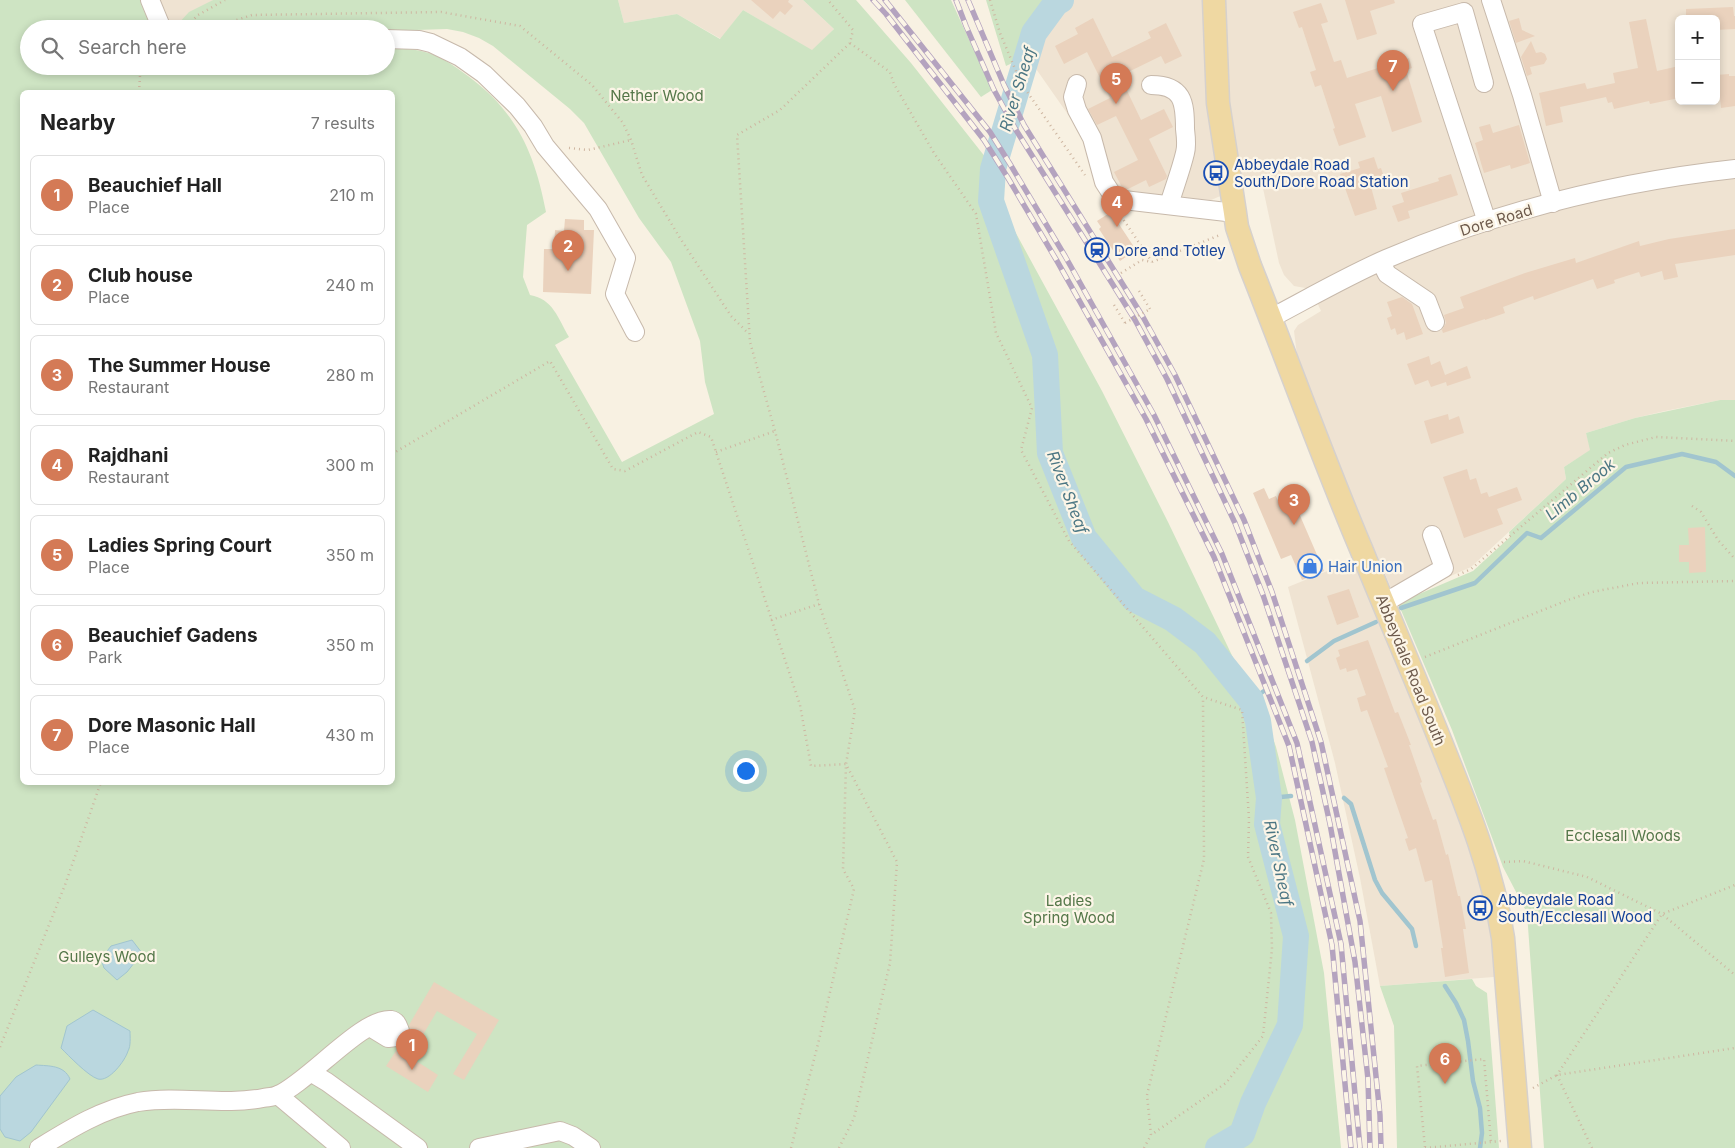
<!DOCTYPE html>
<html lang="en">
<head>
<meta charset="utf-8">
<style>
  body { margin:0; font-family:Inter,sans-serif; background:#f2f2f2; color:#222 }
  .controls { position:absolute; right:15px; top:15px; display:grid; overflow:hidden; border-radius:8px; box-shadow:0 2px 8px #0003 }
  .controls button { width:45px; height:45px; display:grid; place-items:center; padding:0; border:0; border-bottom:1px solid #e0e0e0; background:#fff; color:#222; font:25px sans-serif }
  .you { position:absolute; left:745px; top:770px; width:18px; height:18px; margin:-12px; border:4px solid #fff; border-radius:50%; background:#1a73e8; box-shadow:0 0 0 8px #1a73e833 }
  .badge { display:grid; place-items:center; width:32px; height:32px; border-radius:50%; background:#d47a56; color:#fff; font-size:16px; font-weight:700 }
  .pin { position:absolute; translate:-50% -41px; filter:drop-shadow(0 1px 2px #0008) }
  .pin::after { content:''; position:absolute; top:26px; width:18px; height:15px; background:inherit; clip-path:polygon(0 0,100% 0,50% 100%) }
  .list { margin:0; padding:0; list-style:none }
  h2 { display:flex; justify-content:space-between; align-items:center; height:65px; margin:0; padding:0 20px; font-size:21px }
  h2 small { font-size:16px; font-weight:400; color:#767676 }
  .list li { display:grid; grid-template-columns:32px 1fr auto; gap:15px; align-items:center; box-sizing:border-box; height:80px; margin:0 10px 10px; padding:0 10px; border:1px solid #e0e0e0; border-radius:8px }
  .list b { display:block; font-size:19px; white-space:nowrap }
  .list p { margin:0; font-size:16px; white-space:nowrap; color:#767676 }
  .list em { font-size:16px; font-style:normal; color:#767676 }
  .icon { flex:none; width:28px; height:28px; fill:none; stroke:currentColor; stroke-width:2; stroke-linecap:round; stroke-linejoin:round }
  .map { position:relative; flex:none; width:1735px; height:1148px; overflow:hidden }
  .search { position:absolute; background:#fff; box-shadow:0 2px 8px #0003; left:20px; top:20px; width:375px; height:55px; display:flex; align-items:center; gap:12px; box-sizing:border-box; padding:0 18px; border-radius:28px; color:#767676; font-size:19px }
  .panel { position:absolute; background:#fff; box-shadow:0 2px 8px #0003; left:20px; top:90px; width:375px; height:695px; border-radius:8px }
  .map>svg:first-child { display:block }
</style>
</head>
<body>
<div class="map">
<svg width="1735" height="1148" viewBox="0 0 1735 1148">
  <rect width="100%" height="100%" fill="#f8f1e2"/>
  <g fill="#efe3d2" fill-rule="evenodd">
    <path d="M160 0H213L177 25V29H173L164 17Z"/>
    <path d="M618 0H803L834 29 812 51 743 10 721 39 677 14 624 23Z"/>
    <path d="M1061 0H1735V400H1720L1665 411 1635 418 1586 433 1591 450 1564 467 1566 479 1471 567 1396 600 1342 472 1297 355 1294 331 1298 325 1321 311 1311 289 1294 286 1284 275 1279 263 1261 179 1211 200 1123 193 1027 56 1034 33 1056 3ZM1679 19H1716V101H1679Z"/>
    <path d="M1352 561 1409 662 1471 817 1506 976 1380 986 1360 878 1335 763 1288 587Z"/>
  </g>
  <g fill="#cee4c3" fill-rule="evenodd">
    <path d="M0 0H141L153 29H29V66H386V49C398 49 413 48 425 52 441 56 454 66 468 76 517 112 535 154 546 212L527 225 523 277 530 295C553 299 558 318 569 337L555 345 622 462 714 414 705 382 700 341 671 262 639 218 584 123 570 109 493 46 479 38 463 32 447 29 386 31V29H177V25L189 12 213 0H618L624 23 677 14 720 39 743 10 812 50 834 29 803 0H856L911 63 986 158 1006 215 1102 391 1168 522 1239 670 1258 695 1276 747 1295 820 1324 973 1341 1148H0ZM22 92H392V782H22Z"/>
    <path d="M905 0H951L992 90 981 97Z"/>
    <path d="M986 0H1061L1056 3 1034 33 1027 56 1006 66Z"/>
    <path d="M1720 400H1735V1148H1544L1527 913 1503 867 1452 730 1398 603 1473 571 1510 537 1509 532 1566 479 1564 467 1590 450 1586 433 1635 418Z"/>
    <path d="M1472 979 1476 986 1487 993 1499 1148H1397L1394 1026 1380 986Z"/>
  </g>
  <g fill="#bad7df" stroke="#a1c5cf">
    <path d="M132 940 142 953 127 972 117 980 104 968 101 959 111 946Z"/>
    <path d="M93 1010 130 1031C130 1037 131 1046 128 1051 125 1061 109 1082 98 1079 88 1076 68 1055 61 1048L67 1026Z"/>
    <path d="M36 1065C49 1066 64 1065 70 1079L31 1132 20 1141 5 1137 0 1129V1096L16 1077Z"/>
  </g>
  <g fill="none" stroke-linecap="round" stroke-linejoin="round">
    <g stroke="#a1c5cf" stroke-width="4.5">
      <path d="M1401 608 1475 583 1527 533 1541 538 1626 467 1682 454 1716 462 1735 476"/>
      <path d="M1307 661 1334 641 1376 622"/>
      <path d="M1251 700 1264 691"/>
      <path d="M1269 798 1291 796"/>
      <path d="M1344 798 1351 804 1375 880 1382 893 1412 929 1416 946"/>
      <path d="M1445 986 1456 1003 1464 1020 1468 1041 1473 1081 1480 1108 1482 1133 1480 1148"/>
    </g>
    <path stroke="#bad7df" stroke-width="26" d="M1061 0 1056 3 1034 33 993 169 991 201 1045 355 1050 453 1084 538 1134 599 1173 619 1205 643 1251 700 1258 721 1269 798 1267 824 1296 936 1290 1025 1253 1103 1242 1134 1218 1148"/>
  </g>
  <g fill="#ead2bd">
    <path d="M751 0H789L788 2 793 6 785 15 780 11 773 19Z"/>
    <path d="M1345 0H1394L1395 3 1370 11 1377 34 1357 40Z"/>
    <path d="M1321 3 1328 22 1321 24 1334 62 1341 60 1347 78 1409 58 1412 68 1406 70 1422 122 1392 132 1381 96 1355 104 1366 137 1339 146 1333 129 1335 128 1321 85 1315 87 1310 72 1316 70 1302 27 1299 28 1293 12Z"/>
    <path d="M1733 7 1734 16H1735V29L1716 30V19H1686V9Z"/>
    <path d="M1093 18 1112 57 1151 38 1148 32 1166 23 1182 56 1165 64 1161 56 1120 76 1141 120 1164 109 1173 127 1149 139 1167 176 1166 179 1149 187 1146 180 1126 190 1123 189 1114 172 1138 160 1116 116 1097 125 1088 109 1110 98 1087 52 1064 64 1055 46 1078 34 1075 28Z"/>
    <path d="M1519 18 1522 30 1535 36 1516 43 1509 21Z"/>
    <path d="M1646 19 1657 71 1679 66V98L1650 104 1649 101 1614 109 1612 102 1608 103 1606 97 1560 107 1563 122 1546 126 1539 93 1585 83 1587 89 1615 83 1613 73 1638 68 1629 22Z"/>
    <path d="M1531 41 1536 53 1541 52 1545 54 1547 59 1544 64 1530 67 1532 74 1527 76 1521 57Z"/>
    <path d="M1729 74V76H1735V106L1721 108 1720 98 1716 99V75Z"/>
    <path d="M1490 124 1493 133 1519 125 1530 163 1511 169 1510 165 1484 173 1475 143 1483 140 1479 127Z"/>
    <path d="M1374 157 1378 169 1381 168 1386 183 1371 187 1377 209 1355 216 1340 174 1360 168 1358 162Z"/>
    <path d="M1451 174 1458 195 1408 211 1410 218 1398 222 1392 206 1404 202 1401 193 1439 181 1438 178Z"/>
    <path d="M1111 212 1136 250 1120 261 1099 229 1101 227 1097 221Z"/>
    <path d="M565 219 584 220V230H594L591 294 543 292 544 249H554L555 230 564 231Z"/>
    <path d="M1735 229V255L1675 264 1678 277 1664 280 1662 271 1641 277 1639 272 1614 280 1615 283 1597 289 1593 279 1534 300 1533 296 1503 307 1505 313 1485 320V319L1443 333 1442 330 1446 323 1444 315 1464 308 1460 297 1525 273 1575 258 1576 263 1639 241 1640 246 1669 239Z"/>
    <path d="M1402 297 1412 304 1423 334 1406 340 1404 332 1397 335 1395 328 1391 330 1387 318 1392 316 1387 302Z"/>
    <path d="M1429 356 1431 365 1440 361 1445 375 1467 366 1471 378 1447 386 1446 382 1431 387 1428 380 1415 385 1407 364Z"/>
    <path d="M1448 414 1449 420 1459 416 1464 433 1431 444 1424 421Z"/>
    <path d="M1467 469 1470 480 1476 478 1481 494 1487 492 1489 497 1517 487 1522 500 1497 509 1503 524 1464 538 1443 477Z"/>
    <path d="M1264 488 1269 499 1276 496 1282 510 1295 504 1324 571 1302 580 1291 555 1281 559 1253 493Z"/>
    <path d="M1705 527 1706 572 1689 573V562H1679V545H1689L1688 528Z"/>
    <path d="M1349 589 1359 617 1337 625 1327 596Z"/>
    <path d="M1368 640 1395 713 1398 712 1411 745H1409L1422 782 1420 783 1433 820 1436 819 1446 855 1448 854 1458 896H1460L1466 929H1463L1469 973 1445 977 1441 948H1443L1432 880 1425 882 1416 848 1409 851 1405 839 1408 838 1384 768 1388 767 1367 710 1361 712 1357 698 1366 695 1357 669 1347 672 1346 668 1340 670 1336 658 1340 656 1338 650Z"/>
    <path d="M434 982 499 1020 464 1080 453 1074 477 1034 437 1011 410 1057 438 1075 428 1092 386 1066 398 1048 402 1046 409 1037 411 1032 409 1025Z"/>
  </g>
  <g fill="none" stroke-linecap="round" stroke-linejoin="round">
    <g stroke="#c7b9ab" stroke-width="20">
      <g id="minor">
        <path d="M150 0 162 29"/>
        <path d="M1491 0 1522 95 1553 203"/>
        <path d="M386 39 419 40 431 43 460 57 484 74 517 106 533 126 545 146 598 209 626 258 615 294 635 332"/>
        <path d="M1484 83 1464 12 1422 24 1487 222"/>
        <path d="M1077 84 1073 97 1077 110 1092 138 1104 182 1115 199 1235 213"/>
        <path d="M1151 85C1183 85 1185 102 1185 129 1186 137 1187 146 1185 153 1181 170 1174 188 1169 205"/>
        <path d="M1381 262 1387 274 1427 301 1435 322"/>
        <path d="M1271 318C1309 298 1347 276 1386 259 1496 212 1616 182 1735 169"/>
        <path d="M1384 603 1444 568 1432 535"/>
        <path d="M312 1073 327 1082 418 1148"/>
        <path d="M278 1095 341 1148"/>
        <path d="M39 1148C70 1129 102 1109 138 1102 180 1095 222 1106 263 1098 268 1097 274 1097 278 1095 308 1082 363 1017 391 1020 397 1021 398 1026 400 1031L396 1037 388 1038 370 1027"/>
        <path d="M479 1148 560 1131 573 1136 591 1148"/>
      </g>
    </g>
    <g stroke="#d6d1cd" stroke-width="25">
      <path id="major" d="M1214 0 1218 103 1235 213 1237 227 1250 266C1288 361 1322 457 1362 551 1389 618 1418 684 1444 750 1469 812 1493 872 1503 938L1520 1148"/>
    </g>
    <g stroke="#ceb6a1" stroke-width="2.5" stroke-dasharray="1 4" stroke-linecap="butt">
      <path d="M990 0 1000 33 1021 83 1085 175"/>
      <path d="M184 29 198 15 225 0"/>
      <path d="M208 29 252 15 441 12 520 26 592 85 623 123 631 140 642 175 680 238 731 316 747 332"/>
      <path d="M850 43 890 72 894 84 934 153 976 214 996 333 1032 408 1021 450 1069 541 1203 697 1242 710 1249 819 1248 857 1271 913 1272 949 1263 1036 1226 1083 1151 1135"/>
      <path d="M139 92 140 76 149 66"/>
      <path d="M569 148 588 150 631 140"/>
      <path d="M1121 216 1152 262"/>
      <path d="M1121 273 1142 260 1152 262 1220 235"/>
      <path d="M1139 291 1150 309"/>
      <path d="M1114 305 1125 323"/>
      <path d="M716 452 775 431"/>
      <path d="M392 454 550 361 613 469 625 471 698 432 711 437 800 705 811 766 846 764"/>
      <path d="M1692 506 1701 512 1718 540 1735 559"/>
      <path d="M1458 575 1471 569 1608 453 1625 445 1656 437 1735 441"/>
      <path d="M771 620 819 604"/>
      <path d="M1425 657 1568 600 1592 592 1639 583 1735 581"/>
      <path d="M1504 862 1523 861 1587 877 1662 914 1735 975"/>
      <path d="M0 1047 65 885 101 782"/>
      <path d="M1533 1088 1557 1075 1735 1048"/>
      <path d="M1425 1147 1417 1066 1484 1059 1491 1142"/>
      <path d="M791 1148 818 1044 854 889 843 869 846 764 855 710 819 604 775 431 750 342 737 135 780 110 850 43 853 30 828 0"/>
      <path d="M839 1148 854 1118 890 963 897 862 847 766"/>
      <path d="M1144 1148 1151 1135 1147 1095 1204 859 1203 697"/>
      <path d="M1425 1148 1501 1141"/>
      <path d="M1592 1148 1557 1075 1662 914 1735 885"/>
    </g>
    <use href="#minor" stroke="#fff" stroke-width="18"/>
    <use href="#major" stroke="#efd8a2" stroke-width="22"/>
    <g stroke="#b4a3bf" stroke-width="5.5">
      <g id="rail">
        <path d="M873 0 886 14 984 140 1008 178 1057 261 1146 419 1214 557 1289 746 1332 945 1351 1148"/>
        <path d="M885 0 990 132 1010 164 1065 256 1154 415 1222 554 1297 743 1341 944 1360 1148"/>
        <path d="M956 0 966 26 994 90 1016 130 1135 320 1167 379 1235 523 1263 595 1312 742 1330 824 1355 962 1368 1079 1370 1148"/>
        <path d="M968 0 1004 85 1024 125 1143 317 1175 375 1244 520 1272 592 1321 742 1360 921 1380 1115 1381 1148"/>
      </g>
    </g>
    <use href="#rail" stroke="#fcf5e7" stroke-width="4" stroke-dasharray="11" stroke-linecap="butt"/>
    <path stroke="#ceb6a1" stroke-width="2.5" stroke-dasharray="1 4" stroke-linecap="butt" d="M1125 323 1150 309"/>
  </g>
  <defs>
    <g id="bus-ring" transform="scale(1.25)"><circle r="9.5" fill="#fcf5e7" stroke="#1a4fb4" stroke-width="1.5"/><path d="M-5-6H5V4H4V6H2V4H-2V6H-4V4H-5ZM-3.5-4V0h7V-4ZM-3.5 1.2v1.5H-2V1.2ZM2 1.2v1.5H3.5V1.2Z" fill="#1a4fb4"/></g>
    <g id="station-ring" transform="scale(1.25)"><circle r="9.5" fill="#fcf5e7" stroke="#1a4fb4" stroke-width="1.5"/><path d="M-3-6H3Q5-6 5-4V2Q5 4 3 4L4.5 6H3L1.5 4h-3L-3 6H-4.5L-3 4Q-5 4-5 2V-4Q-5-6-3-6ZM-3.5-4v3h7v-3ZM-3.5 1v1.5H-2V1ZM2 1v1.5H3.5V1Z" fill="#1a4fb4"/></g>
    <g id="shop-ring" transform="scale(1.25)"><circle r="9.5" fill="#fcf5e7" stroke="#3f7fe0" stroke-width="1.5"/><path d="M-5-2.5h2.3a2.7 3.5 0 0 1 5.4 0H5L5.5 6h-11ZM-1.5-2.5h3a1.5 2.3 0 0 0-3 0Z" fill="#3f7fe0"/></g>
  </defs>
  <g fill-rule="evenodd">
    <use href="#bus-ring" x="1216" y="173"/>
    <use href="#station-ring" x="1097" y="250"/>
    <use href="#shop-ring" x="1310" y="566"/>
    <use href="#bus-ring" x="1480" y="908"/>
  </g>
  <g text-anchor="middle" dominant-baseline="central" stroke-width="4.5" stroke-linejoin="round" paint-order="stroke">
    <g font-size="15" fill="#547749" stroke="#fcf5e7">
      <text x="657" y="95">Nether Wood</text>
      <text x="1623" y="835">Ecclesall Woods</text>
      <text x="1069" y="900">Ladies<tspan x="1069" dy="17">Spring Wood</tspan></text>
      <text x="107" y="956">Gulleys Wood</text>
    </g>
    <g font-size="15" fill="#164399" stroke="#fcf5e7" text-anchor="start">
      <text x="1234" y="164">Abbeydale Road<tspan x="1234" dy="17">South/Dore Road Station</tspan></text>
      <text x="1114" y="250">Dore and Totley</text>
      <text x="1498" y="899">Abbeydale Road<tspan x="1498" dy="17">South/Ecclesall Wood</tspan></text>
    </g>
    <g font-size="15" fill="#6d5a4c" stroke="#fcf5e7">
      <text transform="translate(1496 220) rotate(-17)">Dore Road</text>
      <text transform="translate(1411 670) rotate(68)">Abbeydale Road South</text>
    </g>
    <g font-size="15" fill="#366cbe" stroke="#fcf5e7" text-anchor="start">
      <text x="1328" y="566">Hair Union</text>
    </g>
    <g font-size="16" font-style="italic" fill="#4c7784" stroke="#fcf5e7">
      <text transform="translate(1017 89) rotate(-73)">River Sheaf</text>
      <text transform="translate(1580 489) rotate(-40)">Limb Brook</text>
      <text transform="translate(1068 492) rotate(69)">River Sheaf</text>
      <text transform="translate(1279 863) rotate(78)">River Sheaf</text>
    </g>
  </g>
</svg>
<div class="controls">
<button>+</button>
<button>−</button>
</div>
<div class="you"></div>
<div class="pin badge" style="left:412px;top:1070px">1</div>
<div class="pin badge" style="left:568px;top:271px">2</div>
<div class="pin badge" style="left:1294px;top:525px">3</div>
<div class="pin badge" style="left:1117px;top:227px">4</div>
<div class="pin badge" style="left:1116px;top:104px">5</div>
<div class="pin badge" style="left:1445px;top:1084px">6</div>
<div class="pin badge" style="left:1393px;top:91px">7</div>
<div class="search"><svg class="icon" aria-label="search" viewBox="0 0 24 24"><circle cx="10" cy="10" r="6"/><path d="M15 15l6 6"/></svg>Search here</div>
<section class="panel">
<h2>Nearby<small>7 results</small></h2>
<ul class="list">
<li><span class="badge">1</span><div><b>Beauchief Hall</b><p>Place</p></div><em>210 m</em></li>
<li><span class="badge">2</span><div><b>Club house</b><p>Place</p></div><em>240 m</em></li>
<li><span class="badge">3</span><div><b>The Summer House</b><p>Restaurant</p></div><em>280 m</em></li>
<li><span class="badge">4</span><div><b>Rajdhani</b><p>Restaurant</p></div><em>300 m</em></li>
<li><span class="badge">5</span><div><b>Ladies Spring Court</b><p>Place</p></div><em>350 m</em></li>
<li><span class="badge">6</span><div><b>Beauchief Gadens</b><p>Park</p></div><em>350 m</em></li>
<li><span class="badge">7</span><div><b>Dore Masonic Hall</b><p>Place</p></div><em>430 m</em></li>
</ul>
</section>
</div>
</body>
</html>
